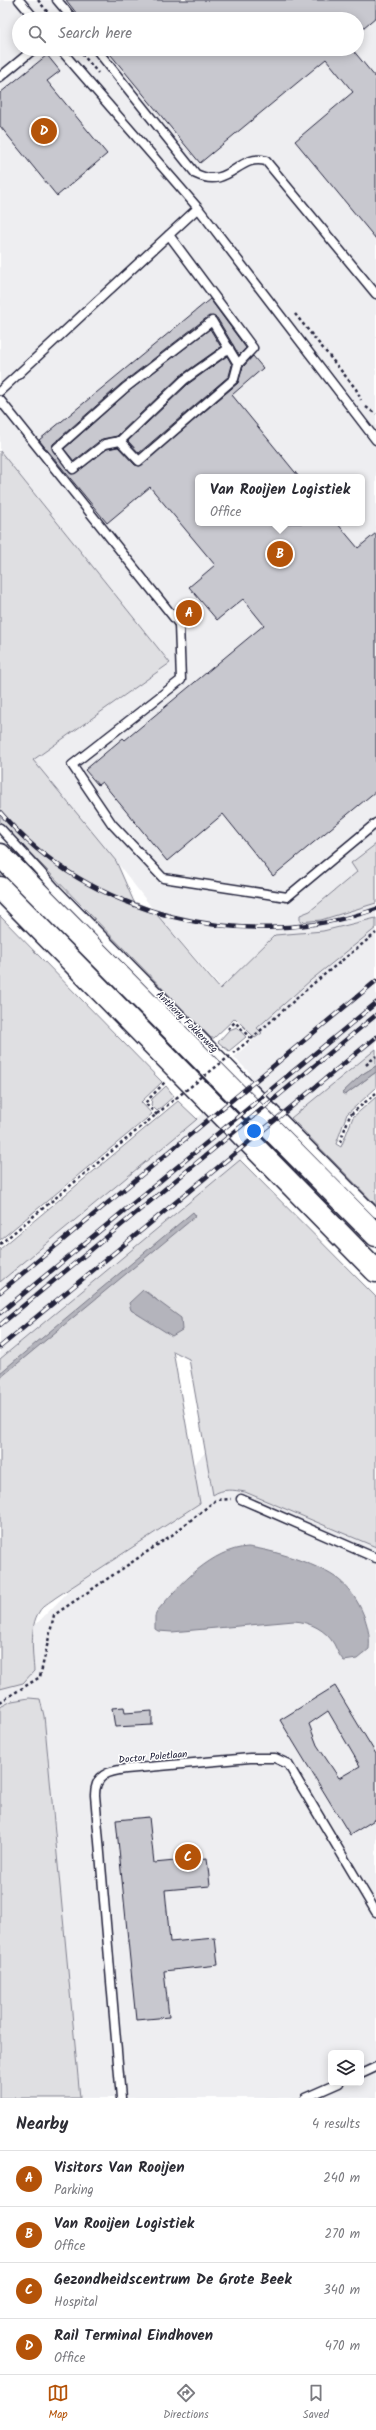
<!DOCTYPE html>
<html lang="en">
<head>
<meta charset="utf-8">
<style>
  body { margin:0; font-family:Kalam,sans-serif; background:#f2f2f3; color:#2b2b33 }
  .controls { position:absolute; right:12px; bottom:12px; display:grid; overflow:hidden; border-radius:6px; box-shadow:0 2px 10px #0003 }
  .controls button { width:36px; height:36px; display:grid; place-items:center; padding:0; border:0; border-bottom:1px solid #e1e1e2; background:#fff; color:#2b2b33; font:20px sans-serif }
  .you { position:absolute; left:254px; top:1131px; width:14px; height:14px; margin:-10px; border:3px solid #fff; border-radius:50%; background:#1a73e8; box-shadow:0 0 0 6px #1a73e833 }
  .badge { display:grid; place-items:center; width:26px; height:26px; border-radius:50%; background:#b45309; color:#fff; font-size:13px; font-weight:700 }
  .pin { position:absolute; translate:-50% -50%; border:2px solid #fff; box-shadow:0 1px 4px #0006 }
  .popup { position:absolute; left:195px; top:474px; width:170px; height:52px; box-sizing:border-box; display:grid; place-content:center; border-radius:6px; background:#fff; filter:drop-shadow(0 1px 3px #0005); font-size:13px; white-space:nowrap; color:#7c7c81 }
  .popup b { font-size:15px; color:#2b2b33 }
  .popup::after { content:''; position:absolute; left:50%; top:100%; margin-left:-8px; border:8px solid transparent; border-top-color:#fff }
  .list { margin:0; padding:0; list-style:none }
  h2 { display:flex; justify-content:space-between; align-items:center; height:52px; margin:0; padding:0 16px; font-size:17px }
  h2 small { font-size:13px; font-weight:400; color:#7c7c81 }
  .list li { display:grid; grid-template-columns:26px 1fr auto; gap:12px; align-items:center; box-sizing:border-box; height:56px; padding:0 16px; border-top:1px solid #e1e1e2 }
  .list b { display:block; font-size:15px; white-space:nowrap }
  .list p { margin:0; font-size:13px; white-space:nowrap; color:#7c7c81 }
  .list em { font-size:13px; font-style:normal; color:#7c7c81 }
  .icon { flex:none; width:22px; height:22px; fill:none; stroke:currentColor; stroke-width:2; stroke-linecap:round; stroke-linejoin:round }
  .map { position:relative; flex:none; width:376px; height:2098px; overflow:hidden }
  .search { position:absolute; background:#fff; box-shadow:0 2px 10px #0003; left:12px; right:12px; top:12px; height:44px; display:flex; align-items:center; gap:10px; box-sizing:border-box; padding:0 14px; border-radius:22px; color:#7c7c81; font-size:15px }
  .sheet { height:276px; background:#fff }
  nav { display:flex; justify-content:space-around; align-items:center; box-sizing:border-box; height:56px; border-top:1px solid #e1e1e2; background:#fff; font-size:11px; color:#7c7c81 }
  nav a { display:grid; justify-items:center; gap:2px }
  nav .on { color:#b45309 }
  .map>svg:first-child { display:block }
</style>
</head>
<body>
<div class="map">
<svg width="376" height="2098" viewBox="0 0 376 2098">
  <rect width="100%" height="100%" fill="#fff"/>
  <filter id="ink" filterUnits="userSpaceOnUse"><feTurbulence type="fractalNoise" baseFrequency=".025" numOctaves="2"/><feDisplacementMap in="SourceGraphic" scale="8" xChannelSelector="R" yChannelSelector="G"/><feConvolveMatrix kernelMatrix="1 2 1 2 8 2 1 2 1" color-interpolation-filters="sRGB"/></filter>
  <g filter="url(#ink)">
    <g fill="#eeeef1" fill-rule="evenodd">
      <path d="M0 0H376V1084L295 1114 223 1175 0 1389V1250L195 1120 248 1077 250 1073 234 1057 261 1033 159 917 116 861 32 760 170 663 0 451ZM19 19H357V49H19ZM198 477H362V523H198Z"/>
      <path d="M258 1399 376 1484V2098H0V1661ZM331 2053H361V2083H331Z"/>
    </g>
    <g fill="#dfdfe2" stroke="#80808e" fill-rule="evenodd">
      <path d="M0 451 170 663 33 760 116 861 134 902 152 909 220 989 275 935 323 931 376 918V928L311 980 257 1028 262 1033 255 1038 235 1018 214 1038H211L0 822Z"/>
      <path d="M376 844V903L321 920 300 922V915L310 911 357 872 351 863Z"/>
      <path d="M0 916 162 1082 141 1102 152 1114 0 1240Z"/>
      <path d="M237 1027 246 1037 229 1051 218 1042 229 1030Z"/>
      <path d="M376 1049V1066L361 1075 343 1093 345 1095 376 1072V1088L347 1114 336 1144 341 1147 353 1117 376 1097V1205L291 1118Z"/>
      <path d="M166 1086 174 1096 157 1111 151 1105 152 1099Z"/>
      <path d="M178 1101 197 1119 196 1120 0 1282V1249Z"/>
      <path d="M240 1160 376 1297V1547L245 1492C234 1490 223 1488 213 1495L189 1359 173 1351 200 1503 55 1598C50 1602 42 1606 39 1612 29 1626 33 1655 34 1671L23 1683 0 1689V1359ZM147 1292 157 1300 141 1316 131 1310Z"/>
      <path d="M29 1698 40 1699 44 1716 80 2098H0V1707L12 1701Z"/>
    </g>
    <g fill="#b4b4bc" stroke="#7a7a88">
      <path d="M376 1066V1072L345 1095 342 1093 361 1075Z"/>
      <path d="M193 1212 196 1216 0 1378V1373Z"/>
      <path d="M143 1290 181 1318 182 1330 172 1336 131 1310 129 1303Z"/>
      <path d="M248 1547C273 1550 314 1563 335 1577 356 1591 372 1624 369 1649L357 1659 344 1661C339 1656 337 1650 334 1644 326 1630 310 1622 294 1621L172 1632 158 1631 155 1629V1616L158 1610C180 1584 212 1549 248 1547Z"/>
    </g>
    <g fill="#c8c8cf" stroke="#22223b" fill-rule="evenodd">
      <path d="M66 0H376V17L357 33V19H81Z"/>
      <path d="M106 49H352L376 78V239L295 141 353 92 326 59 200 163Z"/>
      <path d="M47 55 60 71 47 81 107 154 57 196 0 126V93Z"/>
      <path d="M210 299 246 348 239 355 217 318 209 316 121 384 53 444 52 448 71 474 76 473 107 449 118 447 135 465 140 466 238 383 243 367 253 356 263 368 232 395 299 477H198V523H337L358 548 376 533V791L273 876 223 814 167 861 102 782 98 785 85 770 123 738 125 740 264 625 243 599 217 620 189 587 215 565 150 487 107 523 39 440Z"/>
      <path d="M210 329 221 347 180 376 117 436 102 439 74 461 64 449 128 392Z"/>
      <path d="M227 356 232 365 229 376 139 453 128 441 188 384Z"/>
      <path d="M335 1686 376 1754V1819L350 1835 280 1720ZM328 1711 360 1766 339 1778 317 1745 309 1724Z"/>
      <path d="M124 1707 125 1713 152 1711V1725L115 1727 112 1708Z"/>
      <path d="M149 1817 154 1863 207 1858 210 1886 165 1890 170 1942 215 1938 218 1965 164 1971 169 2017 136 2020 116 1820Z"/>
    </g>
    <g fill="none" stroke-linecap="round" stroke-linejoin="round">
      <g stroke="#22223b" stroke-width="11">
        <g id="lane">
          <path d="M19 0 35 19"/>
          <path d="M57 0 73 19"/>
          <path d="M60 49 198 208 376 440"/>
          <path d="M96 49 196 174C230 190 238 153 266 161L376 294"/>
          <path d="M0 77 34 49"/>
          <path d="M169 235 253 348 238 364 234 379 139 461 120 441 105 444 73 469 57 448 125 388 212 321 238 364"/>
          <path d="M0 391 198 208"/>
          <path d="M0 400 179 624 190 614"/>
          <path d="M120 441 184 380 229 348"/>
          <path d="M179 624 181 680 72 765 112 824 163 878 287 897 376 823"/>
          <path d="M0 828 56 889 376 1213"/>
          <path d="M241 1499 376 1558"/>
          <path d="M361 2074 376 2067"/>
          <path d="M121 2098 95 1795C95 1775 108 1771 126 1769L250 1758H275L288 1764 376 1912"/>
          <path d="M305 2098 339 2083"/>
        </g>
      </g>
      <g stroke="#22223b" stroke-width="25">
        <g id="secondary">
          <path d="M0 855 376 1235"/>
          <path d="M0 888 376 1271"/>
        </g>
      </g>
      <g stroke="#22223b" stroke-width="2.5" stroke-dasharray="3 3" stroke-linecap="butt">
        <path d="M38 0 53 19"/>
        <path d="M78 49 98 73"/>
        <path d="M295 314 356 389 361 400"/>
        <path d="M366 407 376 414"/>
        <path d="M228 1029 235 1022 251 1039 233 1053"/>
        <path d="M251 1039 314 983 376 933"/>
        <path d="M366 1065 376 1056"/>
        <path d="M157 1115 145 1103 165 1082"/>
        <path d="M340 1142 350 1115 376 1093"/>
        <path d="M0 1244 176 1098"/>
        <path d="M0 1702 40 1677 54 1615 172 1535 216 1500 231 1499"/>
      </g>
      <use href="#lane" stroke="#fff" stroke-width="8"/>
      <use href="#secondary" stroke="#fff" stroke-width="22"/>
      <g stroke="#22223b" stroke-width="4.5">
        <g id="rail">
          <path d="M0 812C88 917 248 954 376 909"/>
          <path d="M0 1292 376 981"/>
          <path d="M0 1313 376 1003"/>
          <path d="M0 1325 376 1015"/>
          <path d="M0 1347 376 1037"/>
        </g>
      </g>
      <use href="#rail" stroke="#fff" stroke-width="3" stroke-dasharray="9" stroke-linecap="butt"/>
      <path stroke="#22223b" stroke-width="2.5" stroke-dasharray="3 3" stroke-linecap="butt" d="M176 1098 230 1056"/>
    </g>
  </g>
  <g text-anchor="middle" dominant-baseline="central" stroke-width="3" stroke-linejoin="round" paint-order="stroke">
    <g font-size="10" fill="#22223b" stroke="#fff">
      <text transform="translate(187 1022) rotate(45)">Anthony Fokkerweg</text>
      <text transform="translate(153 1757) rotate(-5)">Doctor Poletlaan</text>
    </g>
  </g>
</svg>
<div class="controls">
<button><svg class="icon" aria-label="layers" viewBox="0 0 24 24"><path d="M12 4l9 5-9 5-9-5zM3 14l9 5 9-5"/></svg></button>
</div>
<div class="you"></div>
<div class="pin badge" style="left:189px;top:613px">A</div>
<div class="pin badge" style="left:280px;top:554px">B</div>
<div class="popup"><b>Van Rooijen Logistiek</b>Office</div>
<div class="pin badge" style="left:188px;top:1857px">C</div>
<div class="pin badge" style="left:44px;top:131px">D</div>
<div class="search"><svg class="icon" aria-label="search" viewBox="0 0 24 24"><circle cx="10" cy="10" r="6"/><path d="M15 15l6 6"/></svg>Search here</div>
</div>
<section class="sheet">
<h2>Nearby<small>4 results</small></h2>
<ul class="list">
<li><span class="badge">A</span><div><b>Visitors Van Rooijen</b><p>Parking</p></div><em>240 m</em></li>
<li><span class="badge">B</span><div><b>Van Rooijen Logistiek</b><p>Office</p></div><em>270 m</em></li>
<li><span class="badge">C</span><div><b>Gezondheidscentrum De Grote Beek</b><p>Hospital</p></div><em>340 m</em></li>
<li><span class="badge">D</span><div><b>Rail Terminal Eindhoven</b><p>Office</p></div><em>470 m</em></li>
</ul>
</section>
<nav>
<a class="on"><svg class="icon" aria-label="map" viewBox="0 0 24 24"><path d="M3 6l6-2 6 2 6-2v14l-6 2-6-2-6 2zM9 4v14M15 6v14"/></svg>Map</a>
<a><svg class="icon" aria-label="directions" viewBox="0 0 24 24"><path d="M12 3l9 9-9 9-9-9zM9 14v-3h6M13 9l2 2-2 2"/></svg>Directions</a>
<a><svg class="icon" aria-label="saved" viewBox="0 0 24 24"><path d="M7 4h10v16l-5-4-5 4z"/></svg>Saved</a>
</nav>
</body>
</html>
